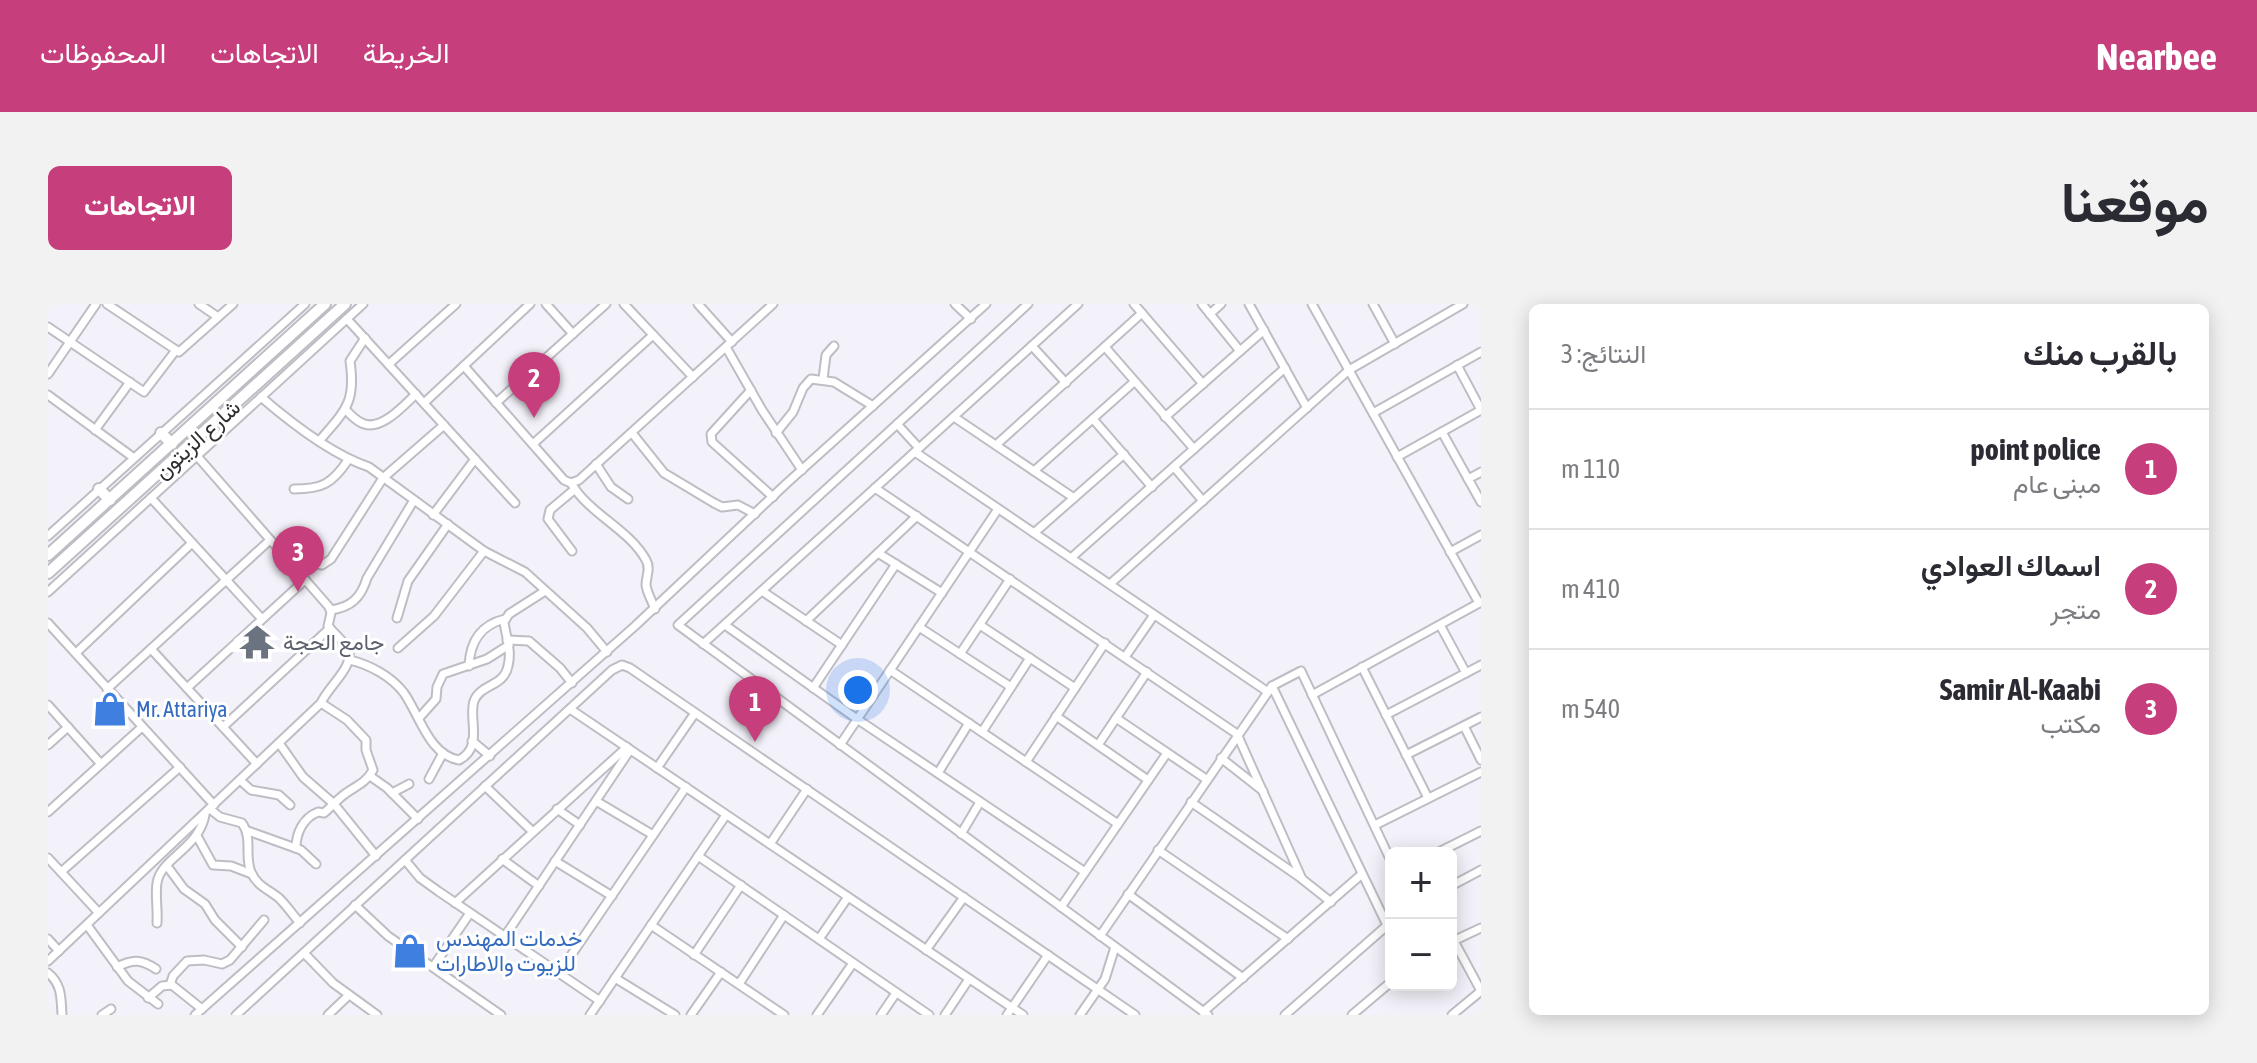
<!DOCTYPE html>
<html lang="ar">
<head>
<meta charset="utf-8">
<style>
  body { margin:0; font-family:"Asap Condensed",Vazirmatn,sans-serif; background:#f2f2f3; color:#2b2b33; direction:rtl }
  .controls { position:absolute; right:24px; bottom:24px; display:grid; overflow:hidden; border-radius:12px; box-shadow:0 4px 20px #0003 }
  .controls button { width:72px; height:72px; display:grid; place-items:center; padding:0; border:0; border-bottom:2px solid #e1e1e2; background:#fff; color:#2b2b33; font:40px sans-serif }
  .you { position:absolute; left:810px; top:386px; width:28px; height:28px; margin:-20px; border:6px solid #fff; border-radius:50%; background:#1a73e8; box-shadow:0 0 0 12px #1a73e833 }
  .badge { display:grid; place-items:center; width:52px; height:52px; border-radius:50%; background:#c63e7b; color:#fff; font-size:26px; font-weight:700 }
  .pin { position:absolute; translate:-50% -66px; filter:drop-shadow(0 2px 4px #0008) }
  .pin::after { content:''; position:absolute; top:42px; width:28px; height:24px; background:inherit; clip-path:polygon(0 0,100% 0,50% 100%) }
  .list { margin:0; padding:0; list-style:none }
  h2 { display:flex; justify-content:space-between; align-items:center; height:104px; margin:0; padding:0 32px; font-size:34px }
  h2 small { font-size:26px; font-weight:400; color:#7c7c81 }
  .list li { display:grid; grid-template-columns:52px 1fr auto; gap:24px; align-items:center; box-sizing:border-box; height:120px; padding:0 32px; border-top:2px solid #e1e1e2 }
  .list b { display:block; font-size:30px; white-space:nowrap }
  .list p { margin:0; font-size:26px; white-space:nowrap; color:#7c7c81 }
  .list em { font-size:26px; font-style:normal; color:#7c7c81 }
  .map { position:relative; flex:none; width:1433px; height:711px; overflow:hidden; direction:ltr; border-radius:12px }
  header { display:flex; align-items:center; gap:48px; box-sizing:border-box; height:112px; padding:0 40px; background:#c63e7b; color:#fff }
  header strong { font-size:38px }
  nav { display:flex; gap:44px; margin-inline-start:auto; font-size:28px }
  .intro { display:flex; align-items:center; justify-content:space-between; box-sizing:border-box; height:192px; padding:0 48px }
  h1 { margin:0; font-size:56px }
  .button { padding:20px 36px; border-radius:12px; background:#c63e7b; color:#fff; font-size:28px; font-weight:700 }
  main { display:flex; gap:48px; padding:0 48px }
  aside { flex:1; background:#fff; border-radius:12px; box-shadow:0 4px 20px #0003 }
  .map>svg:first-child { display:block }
</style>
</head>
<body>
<header>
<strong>Nearbee</strong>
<nav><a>الخريطة</a><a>الاتجاهات</a><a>المحفوظات</a></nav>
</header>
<div class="intro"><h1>موقعنا</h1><a class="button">الاتجاهات</a></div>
<main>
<aside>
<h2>بالقرب منك<small>النتائج: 3</small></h2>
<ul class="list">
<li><span class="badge">1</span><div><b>point police</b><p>مبنى عام</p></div><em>110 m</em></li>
<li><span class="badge">2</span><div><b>اسماك العوادي</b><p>متجر</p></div><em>410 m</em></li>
<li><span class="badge">3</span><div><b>Samir Al-Kaabi</b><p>مكتب</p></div><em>540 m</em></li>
</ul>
</aside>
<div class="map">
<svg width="1433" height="711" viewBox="0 0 1433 711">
  <rect width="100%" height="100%" fill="#f3f1f9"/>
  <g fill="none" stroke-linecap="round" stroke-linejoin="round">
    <g stroke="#bfbdc4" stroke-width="11">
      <g id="street">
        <path d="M59 0 131 48 185 0"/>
        <path d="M151 0 170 13"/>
        <path d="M498 0 525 30"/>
        <path d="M576 0 645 73"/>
        <path d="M650 0 684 38"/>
        <path d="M907 0 923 15"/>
        <path d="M980 0 630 321 1160 711"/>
        <path d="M1086 0 1155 80"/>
        <path d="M1154 0 1192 47"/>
        <path d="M1201 0 1259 104"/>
        <path d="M1264 0 1431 299"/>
        <path d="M1325 0 1347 40"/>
        <path d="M1162 10 1173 0"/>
        <path d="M299 15 467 199"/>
        <path d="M0 23 96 88 128 46"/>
        <path d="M984 42 1018 79"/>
        <path d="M678 43 714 106 754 166"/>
        <path d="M1057 43 1146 145"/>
        <path d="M341 60 408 0"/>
        <path d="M1409 61 1433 106"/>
        <path d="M416 62 516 176 523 179 531 176 725 0"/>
        <path d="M0 70 48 0"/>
        <path d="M775 75 778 51 786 42"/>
        <path d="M703 86 663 130 664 138 725 193"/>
        <path d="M0 91 86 154"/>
        <path d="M213 93C242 118 285 151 321 163L436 247 477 268 539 324 559 348"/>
        <path d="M376 99 482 0"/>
        <path d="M448 99 558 0"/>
        <path d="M297 105C301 109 306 115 312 118 331 130 355 102 368 90"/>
        <path d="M1325 109 1433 48"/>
        <path d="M906 113 1026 194"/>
        <path d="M1117 113 1216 26"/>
        <path d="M1045 115 1104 183"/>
        <path d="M849 120 871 144"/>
        <path d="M47 126 82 78"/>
        <path d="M1394 128 1433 198"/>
        <path d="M584 129 616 169 666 199 674 203 690 201 707 210"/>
        <path d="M728 129 745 108 755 84 763 75 786 78 825 102"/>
        <path d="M272 136C298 106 308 98 302 57L317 34"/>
        <path d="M485 140 605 31"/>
        <path d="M948 141 1094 9"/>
        <path d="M867 148 1220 388"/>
        <path d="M1349 153 1433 106"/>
        <path d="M548 160 563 183 580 195"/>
        <path d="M1126 163 1155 197"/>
        <path d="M986 167 1086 78"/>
        <path d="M1420 175 1433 168"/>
        <path d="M523 179C541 210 581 225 598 256 603 265 598 272 598 281 599 289 604 297 607 305"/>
        <path d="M827 184 1189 430 1254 575 1283 598"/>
        <path d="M246 185C274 185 284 180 300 156"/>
        <path d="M103 194 214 315"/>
        <path d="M385 211 427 155"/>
        <path d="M986 229 1076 150"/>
        <path d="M0 232 257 0"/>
        <path d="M524 247 500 215 502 206 527 185"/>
        <path d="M1402 248 1433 231"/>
        <path d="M830 249 894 289"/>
        <path d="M1023 254 1237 64"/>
        <path d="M243 260 253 257 274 261 283 255 335 174 396 121"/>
        <path d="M1062 280 1301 66 1415 0"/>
        <path d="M714 287 794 341"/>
        <path d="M0 288 315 0"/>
        <path d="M283 306C303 303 313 294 319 274L366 196"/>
        <path d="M349 314 360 277 400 220"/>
        <path d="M758 317 869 212"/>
        <path d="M0 319 166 501"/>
        <path d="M677 321 809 415 1037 568"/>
        <path d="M932 321 1027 384"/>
        <path d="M1392 321 1418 369"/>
        <path d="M871 323 963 383"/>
        <path d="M459 336 481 337 512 364 524 379"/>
        <path d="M655 340 1030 0"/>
        <path d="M350 344 386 312 436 247"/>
        <path d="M103 345 209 460"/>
        <path d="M28 349 144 239"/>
        <path d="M912 350 962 275"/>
        <path d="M1077 353 1106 311"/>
        <path d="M302 356C322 361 343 372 356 389 372 412 381 451 411 456 436 443 420 415 426 397 432 380 456 383 460 362 464 347 458 333 456 318L461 310 497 287"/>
        <path d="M421 362C422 338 432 321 457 315"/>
        <path d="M1314 363 1380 494"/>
        <path d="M842 366 1070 520"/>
        <path d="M1224 382 1339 621"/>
        <path d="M139 384 257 276"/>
        <path d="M765 384 848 260"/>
        <path d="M59 385 222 236"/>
        <path d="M1264 391 1433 298"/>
        <path d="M0 401 53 460"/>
        <path d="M522 405 975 711"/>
        <path d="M1338 411 1433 361"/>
        <path d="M1008 412 1100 476"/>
        <path d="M371 414 388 395 389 383 395 370 439 355 461 341"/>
        <path d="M1068 414 1158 475"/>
        <path d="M1416 422 1433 456"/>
        <path d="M175 423 282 324"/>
        <path d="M934 428 982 354"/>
        <path d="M424 437 442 452"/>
        <path d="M231 439 255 473 286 500 328 552"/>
        <path d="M0 441 20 423"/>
        <path d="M792 441 950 205"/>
        <path d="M1050 441 1099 368"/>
        <path d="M1358 451 1433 413"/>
        <path d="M1173 454 1215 487"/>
        <path d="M978 458 1057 339"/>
        <path d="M609 464 647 409"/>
        <path d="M890 469 921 419"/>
        <path d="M322 472 339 484 370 515"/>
        <path d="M381 475 395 449"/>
        <path d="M192 476 203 486 231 491 242 501"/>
        <path d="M437 482 484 527"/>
        <path d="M344 489 361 480"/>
        <path d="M548 497 605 531"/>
        <path d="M1143 498 1253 574"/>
        <path d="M162 505 172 513 194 519C205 535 196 551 203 568 209 582 220 585 231 594 239 602 245 611 252 619"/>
        <path d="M509 505 532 521"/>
        <path d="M0 508 94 423"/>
        <path d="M1327 521 1433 468"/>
        <path d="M200 527 253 546 268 560"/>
        <path d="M913 530 932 498"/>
        <path d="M149 532 165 561 183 562 204 570"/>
        <path d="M722 540 759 485"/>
        <path d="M248 544C248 529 255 514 270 508L276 509C282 504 286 499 292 494 304 483 317 481 325 466L318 446V436L299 416 273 399"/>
        <path d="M1110 546 1240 635"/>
        <path d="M1389 549 1433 527"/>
        <path d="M650 552 881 711"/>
        <path d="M0 554 51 609"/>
        <path d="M454 555 491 582"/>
        <path d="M357 556 372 574 390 587 552 697"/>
        <path d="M507 557 564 592"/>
        <path d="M119 562 136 585 157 600 167 616 194 643"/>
        <path d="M13 568 132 463"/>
        <path d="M1403 582 1433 566"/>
        <path d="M1080 590 1195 674"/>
        <path d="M407 599 579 443"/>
        <path d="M307 601 340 632 453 711"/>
        <path d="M1013 603 1119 449"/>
        <path d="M109 619C110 606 107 591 109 579 112 555 151 544 157 511"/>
        <path d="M39 621 80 677 110 700"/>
        <path d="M603 621 736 711"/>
        <path d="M457 632 582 446"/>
        <path d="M1052 632 1220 388 1224 382 1253 367 1343 557"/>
        <path d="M0 635 11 647"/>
        <path d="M771 635 800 593"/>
        <path d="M1406 637 1433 687"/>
        <path d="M1403 638 1433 624"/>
        <path d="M878 646 916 593"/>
        <path d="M256 649 285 679 329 711"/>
        <path d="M646 651 693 581"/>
        <path d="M0 657 273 399C281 381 311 359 298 342 293 335 286 329 280 322L283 309 281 303 149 152"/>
        <path d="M69 663C85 655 93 655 108 665"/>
        <path d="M385 663 422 609"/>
        <path d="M0 669C14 680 13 694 14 711"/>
        <path d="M511 669 638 483"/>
        <path d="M567 674 627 711"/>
        <path d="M691 680 736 611"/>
        <path d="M122 681 125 672 139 657 156 656 174 660 182 656 216 616"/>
        <path d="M100 694 114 682 124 681 154 705"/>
        <path d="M1155 708 1314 570"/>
        <path d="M54 711 63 705"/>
        <path d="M147 711 587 322 739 179 938 0"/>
        <path d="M188 711 564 366 574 361 582 364 1087 711"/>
        <path d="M280 711 301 691"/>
        <path d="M542 711 678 511"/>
        <path d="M643 711 673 668"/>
        <path d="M769 711 805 659"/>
        <path d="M833 711 848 689"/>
        <path d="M897 711 921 675"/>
        <path d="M959 711 1000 651"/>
        <path d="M1032 711 1057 675 1067 643"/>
        <path d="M1237 711 1343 618"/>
        <path d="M1304 711 1343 678"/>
        <path d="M1404 711 1433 687"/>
      </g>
    </g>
    <g stroke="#bfbdc4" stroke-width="14">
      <g id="secondary">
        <path d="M113 129 124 140"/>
        <path d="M51 185 62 196"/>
        <path d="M0 251 277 0"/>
        <path d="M0 269 297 0"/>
      </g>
    </g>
    <use href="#street" stroke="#fff" stroke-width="7"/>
    <use href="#secondary" stroke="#fff" stroke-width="10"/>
  </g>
  <defs>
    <g id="temple-bare" transform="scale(2.76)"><path d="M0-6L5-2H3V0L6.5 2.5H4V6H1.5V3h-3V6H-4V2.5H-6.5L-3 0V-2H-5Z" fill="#6b7280" stroke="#fff" stroke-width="2.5" paint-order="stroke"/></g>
    <g id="shop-bare" transform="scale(2.76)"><path d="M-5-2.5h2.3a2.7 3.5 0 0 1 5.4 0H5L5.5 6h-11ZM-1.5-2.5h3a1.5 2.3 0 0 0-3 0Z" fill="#3f7fe0" stroke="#fff" stroke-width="2.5" paint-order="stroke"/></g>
  </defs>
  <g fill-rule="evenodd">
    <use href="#temple-bare" x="209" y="338"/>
    <use href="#shop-bare" x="62" y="405"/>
    <use href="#shop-bare" x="362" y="647"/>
  </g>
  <g text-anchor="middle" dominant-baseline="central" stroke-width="6" stroke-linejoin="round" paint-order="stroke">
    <g font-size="22" fill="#2e2d30" stroke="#fff">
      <text transform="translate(149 135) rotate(-42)">شارع الزيتون</text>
    </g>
    <g font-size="22" fill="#5b616d" stroke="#fff" text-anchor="start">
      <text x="235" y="338">جامع الحجة</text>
    </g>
    <g font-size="22" fill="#366cbe" stroke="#fff" text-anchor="start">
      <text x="88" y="405">Mr. Attariya</text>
      <text x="388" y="634">خدمات المهندس<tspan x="388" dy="25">للزيوت والاطارات</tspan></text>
    </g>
  </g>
</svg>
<div class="controls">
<button>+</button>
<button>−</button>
</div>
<div class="you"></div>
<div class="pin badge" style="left:707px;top:438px">1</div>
<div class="pin badge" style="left:486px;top:114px">2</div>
<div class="pin badge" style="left:250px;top:288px">3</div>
</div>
</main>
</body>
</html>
